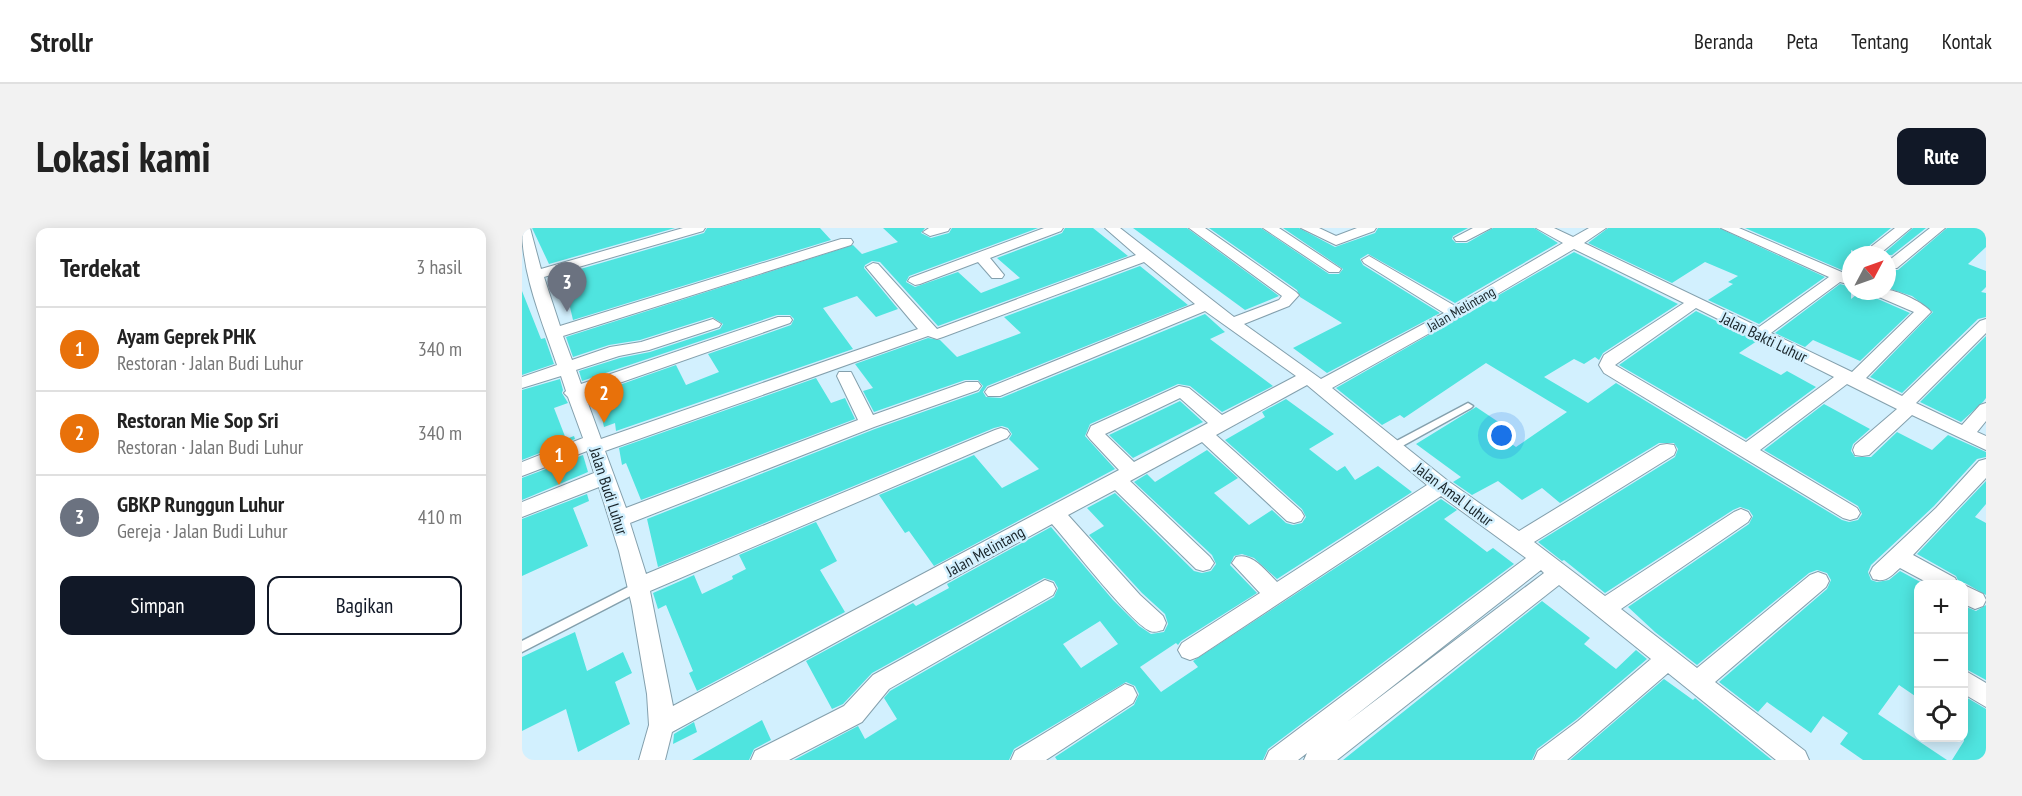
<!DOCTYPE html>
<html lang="id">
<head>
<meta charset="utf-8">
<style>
  body { margin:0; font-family:"PT Sans Narrow",sans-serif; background:#f2f2f2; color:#222 }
  .controls { position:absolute; right:18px; bottom:18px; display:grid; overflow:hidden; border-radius:12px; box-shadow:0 3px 15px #0003 }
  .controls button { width:54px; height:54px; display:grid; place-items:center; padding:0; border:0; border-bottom:2px solid #e0e0e0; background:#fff; color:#222; font:30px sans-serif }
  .compass { position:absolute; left:1320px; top:18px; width:54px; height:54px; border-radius:50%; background:#fff; box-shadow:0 3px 15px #0003; rotate:49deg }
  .you { position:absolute; left:980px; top:208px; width:21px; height:21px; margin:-15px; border:4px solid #fff; border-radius:50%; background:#1a73e8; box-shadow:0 0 0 9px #1a73e833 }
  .badge { display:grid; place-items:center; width:39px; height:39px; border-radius:50%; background:#111827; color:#fff; font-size:20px; font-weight:700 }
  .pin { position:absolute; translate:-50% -50px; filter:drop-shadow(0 2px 3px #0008) }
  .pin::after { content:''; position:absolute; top:32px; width:21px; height:18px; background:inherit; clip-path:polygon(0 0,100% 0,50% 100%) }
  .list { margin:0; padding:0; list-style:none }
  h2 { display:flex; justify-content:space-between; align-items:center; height:78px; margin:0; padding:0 24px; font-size:26px }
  h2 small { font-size:20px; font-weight:400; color:#767676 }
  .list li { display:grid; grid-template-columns:39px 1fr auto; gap:18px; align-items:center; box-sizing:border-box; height:84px; padding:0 24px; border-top:2px solid #e0e0e0 }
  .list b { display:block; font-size:22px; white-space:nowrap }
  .list p { margin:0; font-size:20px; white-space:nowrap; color:#767676 }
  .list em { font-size:20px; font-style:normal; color:#767676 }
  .actions { display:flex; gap:12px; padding:18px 24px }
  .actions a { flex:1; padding:14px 0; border:2px solid #111827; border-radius:12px; text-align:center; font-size:21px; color:#111827 }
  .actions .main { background:#111827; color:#fff }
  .icon { flex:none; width:33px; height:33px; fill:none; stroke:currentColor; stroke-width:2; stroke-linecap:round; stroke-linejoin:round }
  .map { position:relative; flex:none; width:1464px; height:532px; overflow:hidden; border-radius:12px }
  header { display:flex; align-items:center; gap:36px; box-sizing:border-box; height:84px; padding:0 30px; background:#fff; border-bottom:2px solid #e0e0e0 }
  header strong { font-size:28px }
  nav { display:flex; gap:33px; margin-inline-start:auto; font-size:21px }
  .intro { display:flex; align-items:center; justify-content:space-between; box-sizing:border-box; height:144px; padding:0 36px }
  h1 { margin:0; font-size:42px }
  .button { padding:15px 27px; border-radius:12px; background:#111827; color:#fff; font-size:21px; font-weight:700 }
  main { display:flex; gap:36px; padding:0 36px }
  aside { flex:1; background:#fff; border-radius:12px; box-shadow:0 3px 15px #0003 }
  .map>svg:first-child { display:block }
</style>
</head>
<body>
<header>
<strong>Strollr</strong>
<nav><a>Beranda</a><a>Peta</a><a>Tentang</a><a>Kontak</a></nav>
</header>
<div class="intro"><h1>Lokasi kami</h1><a class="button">Rute</a></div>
<main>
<aside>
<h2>Terdekat<small>3 hasil</small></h2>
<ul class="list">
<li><span class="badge" style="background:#e8710a">1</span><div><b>Ayam Geprek PHK</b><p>Restoran · Jalan Budi Luhur</p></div><em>340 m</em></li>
<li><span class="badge" style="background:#e8710a">2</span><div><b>Restoran Mie Sop Sri</b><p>Restoran · Jalan Budi Luhur</p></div><em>340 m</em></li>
<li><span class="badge" style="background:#6b7280">3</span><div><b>GBKP Runggun Luhur</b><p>Gereja · Jalan Budi Luhur</p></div><em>410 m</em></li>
</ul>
<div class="actions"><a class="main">Simpan</a><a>Bagikan</a></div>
</aside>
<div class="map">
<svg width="1464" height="532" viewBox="0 0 1464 532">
  <rect width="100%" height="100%" fill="#d2f0fe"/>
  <g fill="#4fe4df" fill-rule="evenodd">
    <path d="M10 0H153L27 36Z"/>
    <path d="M185 0H298L309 12 51 92 44 62 36 65 31 49 182 5Z"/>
    <path d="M361 0H403L399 5 409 10 427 5 430 0H516L387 48 384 54 393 59 436 44 459 65 498 50 475 30 540 5 543 0H571L606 28 416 98 358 34 350 33 343 37 342 40 376 81 354 89 335 68 301 80 331 121 94 203 93 195 82 199 76 174 69 176 66 168 154 137 164 157 197 144 186 126 269 97 272 91 268 87H255L60 153 57 143 98 130 128 124 198 101 201 96 190 89 118 112 87 117 51 129 44 109 331 17 340 26 376 14Z"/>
    <path d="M611 0H665L757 68 723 82Z"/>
    <path d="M687 0H739L807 46H817L821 41 761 0H777L813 19 853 5 856 0H946L931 8 930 11 934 15H945L971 0H1012L1036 15 933 75 846 26 838 31 841 37 918 85 805 145 771 120 820 95 778 69 775 62Z"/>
    <path d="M1086 0H1197L1303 49 1237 96 1186 72 1211 56 1206 54 1216 48 1183 34 1150 55 1066 15Z"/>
    <path d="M1223 0H1369L1348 17 1346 22 1350 26H1361L1391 0H1404L1370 27H1341L1329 22V46Z"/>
    <path d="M1425 0H1464V19L1446 36 1464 43V59L1459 64 1464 65V89L1456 91 1380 165 1348 149 1411 84 1390 68 1365 60V42H1376Z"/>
    <path d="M1052 24 1156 76 1081 125 1077 132 1073 129 1062 136 1052 131 1022 149 1066 175 1094 155 1320 292 1327 294 1336 292 1340 286 1336 278 1242 222 1302 176 1348 201 1331 216 1329 223 1333 229H1349L1375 204 1410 222 1426 207 1464 224V229L1455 231 1412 278 1349 337 1346 344 1349 352 1355 354 1367 352 1378 343 1404 357H1396V470L1377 457 1356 486 1425 532H1341L1318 516 1326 505 1301 488 1289 505 1245 474 1236 484 1197 454 1305 361 1309 352 1305 345 1295 342 1287 345 1175 437 1133 404 1106 379 1227 296 1231 288 1227 282 1218 279 1211 282 1083 365 1042 332 1040 333 1016 314 1153 229 1156 221 1152 215H1137L1038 275 1020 260 1000 272 976 253 950 267 931 254 939 249 894 216 954 179 978 195 968 201 994 219 1045 184 964 135 882 190 878 187 860 197 814 160Z"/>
    <path d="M618 38 666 77 465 158 461 164 464 169 479 170 683 86 703 104 688 111 751 158 700 184 668 158 656 156 568 196 563 208 593 241 412 338 387 303 383 305 357 267 452 227 480 260 517 241 487 211 490 206 486 200 480 198 472 200 136 339 125 291 353 201 457 164 461 158 456 152H443L352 184 341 163 351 160 333 136 406 110 418 112 435 129 499 105 482 89Z"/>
    <path d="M1318 56 1329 59V71L1339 63H1346L1349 68 1388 85 1338 133 1291 112 1283 119 1253 105Z"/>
    <path d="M0 63 19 111 23 110 32 136 0 147Z"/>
    <path d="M1174 83 1235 113 1217 125 1259 147 1265 143 1294 159 1224 211 1097 137Z"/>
    <path d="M1464 108V170L1461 174 1439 194 1398 174Z"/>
    <path d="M294 150 309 175 323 170 333 191 119 272 104 235 100 237 97 220Z"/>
    <path d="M38 151 41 162 40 165 46 175 32 180 44 211 52 208 53 211 0 232V162Z"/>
    <path d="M764 171 812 206 787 221 815 243 823 238 833 252 856 238 890 264 755 351 732 330 720 326 712 328 708 337 735 365 659 413 656 417 654 415 618 439 639 464 676 439 671 433 919 271 935 282 922 291 965 324 971 320 992 336 746 521 741 532H535L533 529 612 477 617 466 613 458 604 454 492 521 487 532H272L336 498 343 511 375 491 362 470 368 463 532 369 536 360 532 353 522 350 350 445 321 476 310 481 284 433 391 375 394 378 427 360 425 356 529 299 591 372 617 398 629 406 642 404 646 396 643 386 620 365 567 307 582 298 565 280 593 265 672 343 680 345 689 343 694 336 690 327 612 254 625 246 633 254 685 222 716 250 692 265 727 297 750 282 764 295 771 297 780 295 784 289 780 281 703 212 743 189 740 184ZM578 393 596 416 559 440 541 416Z"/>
    <path d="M658 173 681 194 611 230 587 207Z"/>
    <path d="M61 227 66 244 0 272V250Z"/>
    <path d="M1464 253V276L1453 289 1464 295V367L1443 355 1438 357 1434 348 1395 326Z"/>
    <path d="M65 266 67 273 51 280 66 318 0 348V291Z"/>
    <path d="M294 294 315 333 298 342 323 384 175 463 167 445 171 443 144 377 136 381 131 365 172 347 180 366 211 351 210 348 224 341 217 327Z"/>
    <path d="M1020 373 1068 410 1062 416 1094 441 1114 422 1125 431 1055 491 1015 521 1010 532H821Z"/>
    <path d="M1464 377V452L1442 440V378L1454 383Z"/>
    <path d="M53 404 65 443 101 424 110 445 93 454 108 496 56 524 44 481 0 503V429Z"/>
    <path d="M1142 451 1171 472 1173 470 1250 532H1048Z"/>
    <path d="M1442 468 1464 481V532H1430L1442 513Z"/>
    <path d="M240 492 249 512 232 521 227 532H170Z"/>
    <path d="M172 494 175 504 151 516 152 506Z"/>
  </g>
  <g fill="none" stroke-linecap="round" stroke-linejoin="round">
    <g stroke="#84a0ad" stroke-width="3">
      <g id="service">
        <path d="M946 175 951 178 949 180 875 221H867L866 219 867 217Z"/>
        <path d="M116 354 120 356 122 359 120 362 0 424V413Z"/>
      </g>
    </g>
    <g stroke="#84a0ad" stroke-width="2">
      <g id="minor">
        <path d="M0 0H8L19 41 161 0H183L181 3 22 49 38 98 319 11H329L331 14 329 17 41 108 50 132 88 119 119 114 191 91 199 96 197 99 127 122 97 128 54 142 59 156 256 89H268L270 92 268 95 63 167 79 211 396 101 344 39 351 35 356 36 415 101 614 27 583 0H598L712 89 757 72 760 68 667 0H683L774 64 777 67 767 78 722 96 799 151 922 85 842 35 840 32 847 28 933 78 1041 15 1014 0H1032L1051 9 1067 0H1084L1062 15 1237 99 1307 49 1199 0H1217L1329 48V57L1318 54 1249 105 1330 144 1392 84 1350 66 1348 63C1353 63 1363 62 1366 62 1377 63 1402 75 1409 84L1406 87 1344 150 1380 168 1458 93 1464 91V105L1394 175 1440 197 1458 177 1464 175V193L1455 204 1464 208V222L1390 187 1347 227 1340 228 1333 227 1331 222 1333 217 1375 181 1325 156 1238 222 1335 280 1338 285 1335 290 1328 292 1321 290 1082 145 1077 137 1082 127 1162 75 1052 21 938 88 810 160 926 253 997 303 1138 217 1145 216 1152 217 1154 222 1152 227 1012 314 1083 368 1212 284 1219 281 1226 284 1229 289 1226 294 1099 381 1175 440 1288 347 1296 344 1304 347 1307 353 1304 359 1193 454 1283 523 1287 532H1254L1146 445 1045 532H1012L1016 523 1056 493 1129 431 1037 357 815 532H782L785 525 776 532H743L747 523 1004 330 919 268 676 429 668 432 660 429 656 422 660 415 738 365 710 335 714 329C730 324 744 343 755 354L905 257 785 157 694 207 779 283 782 288 779 293 772 295 765 293 680 214 608 253 688 329 692 335 688 341 681 343 674 341 593 262 546 287 618 367 641 388 644 395 641 402C636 403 633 405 628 403 607 393 549 317 530 296L150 504 143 532H117L127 497 125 466 110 378 97 323 77 259 0 289V274L72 245 65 223 0 248V234L61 210 46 169 42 165 44 163 39 148 0 160V149L35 137C20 93 0 47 0 0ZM622 34 673 76 466 160 463 164 466 168H478L683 83 774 148 700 187 667 160 657 158 569 198 565 207 568 211 597 242 151 478 128 363 485 210 488 206 485 202 479 200 473 202 124 346 108 295 352 199 456 162 459 158 456 154H444L351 187 329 144H317L315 148 336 192 104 280 83 223 406 108 415 111 421 109ZM1174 80 1312 149 1224 214 1093 137ZM658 170 686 195 612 234 583 206ZM1019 342 1022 345 825 494Z"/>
        <path d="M407 0H428L426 3 408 8 401 4Z"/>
        <path d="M522 0H541L539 3 468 30 482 47 480 50H470L456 34 398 56 393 57 386 53 388 50Z"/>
        <path d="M741 0H757L819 41 817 44H807Z"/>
        <path d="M779 0H797L814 8 835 0H854L852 3 814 17Z"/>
        <path d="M951 0H969L944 13H934L932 10Z"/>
        <path d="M1373 0H1389L1360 24H1350L1348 21 1350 18Z"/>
        <path d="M1408 0H1423L1375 40H1365V34Z"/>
        <path d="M1464 231V250L1391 327 1433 350 1436 356H1408L1378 340C1369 348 1364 355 1351 351L1348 345 1351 339 1414 280 1457 233Z"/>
        <path d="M523 352 531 355 534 361 531 367 367 461 340 494 267 532H229L233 523 322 478 351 447Z"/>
        <path d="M1442 357 1461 366 1464 372 1461 378 1453 381 1442 376Z"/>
        <path d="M1442 442 1464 455V479L1442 466Z"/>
        <path d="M603 456 611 459 615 467 611 475 524 532H489L493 523Z"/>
      </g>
    </g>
    <use href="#service" fill="#fff" fill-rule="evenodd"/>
    <use href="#minor" fill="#fff" fill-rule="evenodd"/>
  </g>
  <g text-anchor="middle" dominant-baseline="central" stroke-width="5" stroke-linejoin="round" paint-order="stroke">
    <g font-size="14" fill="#182328" stroke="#d2f0fe">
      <text transform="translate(939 81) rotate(-30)">Jalan Melintang</text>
    </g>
    <g font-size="16" fill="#182328" stroke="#d2f0fe">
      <text transform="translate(1242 109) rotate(26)">Jalan Bakti Luhur</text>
      <text transform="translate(87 263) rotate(72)">Jalan Budi Luhur</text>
      <text transform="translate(932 266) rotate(37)">Jalan Amal Luhur</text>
      <text transform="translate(463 323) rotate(-29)">Jalan Melintang</text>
    </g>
  </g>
</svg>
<div class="controls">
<button>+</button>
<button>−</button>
<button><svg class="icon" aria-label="locate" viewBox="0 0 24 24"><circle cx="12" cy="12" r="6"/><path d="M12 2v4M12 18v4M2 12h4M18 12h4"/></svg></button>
</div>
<svg class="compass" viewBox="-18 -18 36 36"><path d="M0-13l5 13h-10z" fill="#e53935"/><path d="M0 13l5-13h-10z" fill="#767676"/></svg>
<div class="you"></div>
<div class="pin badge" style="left:37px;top:257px;background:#e8710a">1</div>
<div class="pin badge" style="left:82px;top:195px;background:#e8710a">2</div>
<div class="pin badge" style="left:45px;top:84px;background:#6b7280">3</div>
</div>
</main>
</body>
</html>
